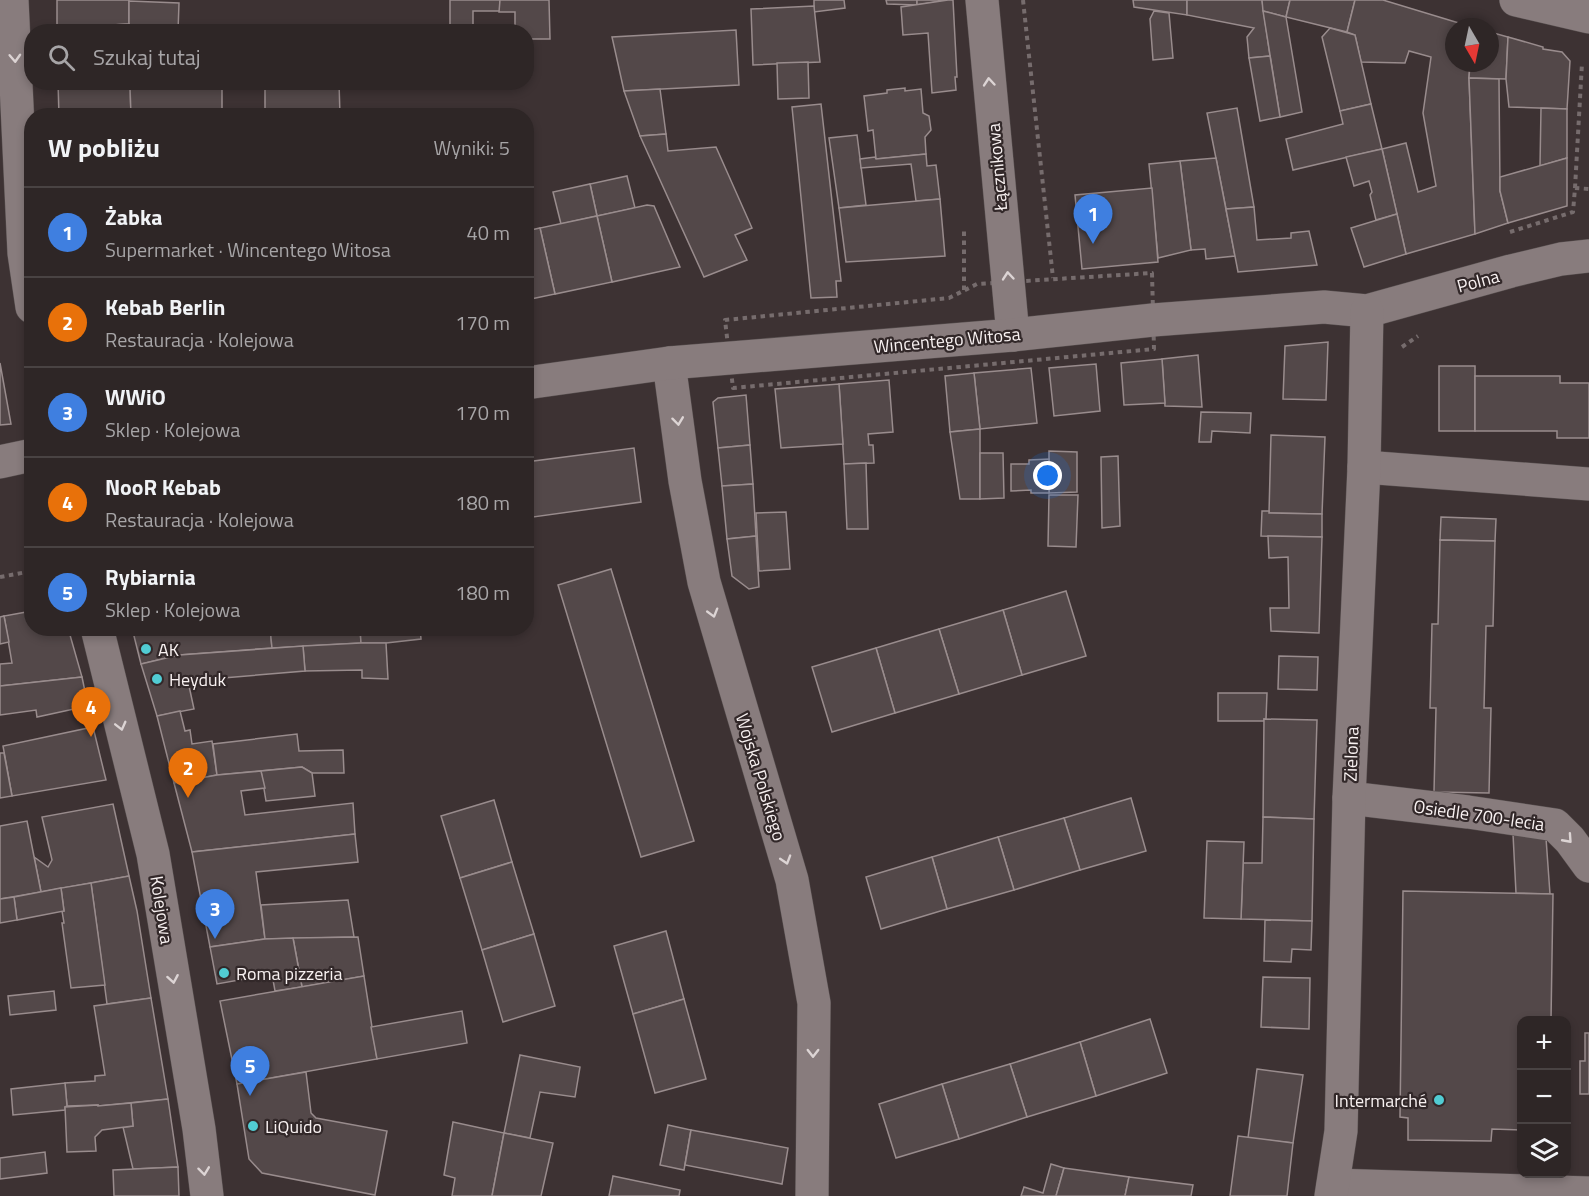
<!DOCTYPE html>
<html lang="pl">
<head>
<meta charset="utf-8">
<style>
  body { margin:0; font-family:"Titillium Web",sans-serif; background:#3a3232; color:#f1f3f6 }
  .controls { position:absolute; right:18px; bottom:18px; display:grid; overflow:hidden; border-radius:12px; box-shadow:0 3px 9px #0003 }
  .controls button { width:54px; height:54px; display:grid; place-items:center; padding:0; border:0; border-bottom:2px solid #494343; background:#2e2626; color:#f1f3f6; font:30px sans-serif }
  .compass { position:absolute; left:1445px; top:18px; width:54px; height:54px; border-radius:50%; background:#2e2626; box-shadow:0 3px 9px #0003; rotate:171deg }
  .you { position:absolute; left:1048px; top:476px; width:21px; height:21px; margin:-15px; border:4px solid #fff; border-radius:50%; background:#1a73e8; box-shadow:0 0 0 9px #1a73e833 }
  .badge { display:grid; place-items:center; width:39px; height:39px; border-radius:50%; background:#1a73e8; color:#fff; font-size:20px; font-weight:700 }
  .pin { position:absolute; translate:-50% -50px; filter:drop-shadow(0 2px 3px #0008) }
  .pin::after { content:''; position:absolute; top:32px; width:21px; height:18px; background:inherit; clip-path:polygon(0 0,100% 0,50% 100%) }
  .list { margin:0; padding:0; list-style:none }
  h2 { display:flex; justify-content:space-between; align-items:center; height:78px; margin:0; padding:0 24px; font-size:26px }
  h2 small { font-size:20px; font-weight:400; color:#a7a5a7 }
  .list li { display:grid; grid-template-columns:39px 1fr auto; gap:18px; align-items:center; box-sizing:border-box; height:90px; padding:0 24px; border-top:2px solid #494343 }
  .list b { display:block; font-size:22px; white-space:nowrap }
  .list p { margin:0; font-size:20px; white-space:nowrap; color:#a7a5a7 }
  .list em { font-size:20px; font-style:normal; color:#a7a5a7 }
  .icon { flex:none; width:33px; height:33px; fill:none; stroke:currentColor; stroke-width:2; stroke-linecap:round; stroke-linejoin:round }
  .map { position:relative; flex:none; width:1589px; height:1196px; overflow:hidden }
  .search { position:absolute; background:#2e2626; box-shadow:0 3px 9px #0003; left:24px; top:24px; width:510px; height:66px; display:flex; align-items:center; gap:15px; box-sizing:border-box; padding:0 21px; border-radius:24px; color:#a7a5a7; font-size:22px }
  .panel { position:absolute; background:#2e2626; box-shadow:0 3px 9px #0003; left:24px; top:108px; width:510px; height:528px; border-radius:24px }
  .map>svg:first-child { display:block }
</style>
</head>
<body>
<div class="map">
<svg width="1589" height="1196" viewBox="0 0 1589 1196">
  <rect width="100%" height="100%" fill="#3d3233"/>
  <g fill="#534849" stroke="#998c8d" stroke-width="1.5">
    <path d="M57 0H129V24L57 28Z"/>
    <path d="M450 0H500V11H473V32H450Z"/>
    <path d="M500 0H549L550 39H526V32H515V12H499Z"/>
    <path d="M814 0H844L845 8 814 12Z"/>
    <path d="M886 0H917V5L887 4Z"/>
    <path d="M917 0H948L917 5Z"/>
    <path d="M948 0H953L957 77H955L956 90 932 93 928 33 903 35 901 7Z"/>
    <path d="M1133 0H1187V15L1134 7Z"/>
    <path d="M1187 0H1262L1270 56 1249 58 1247 37 1254 28 1187 15Z"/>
    <path d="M1262 0H1290L1286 17 1263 11Z"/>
    <path d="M1290 0H1355L1347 32 1286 17Z"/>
    <path d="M1355 0H1383L1472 27H1454V63H1470L1469 78 1475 234 1406 254 1382 149 1406 143 1418 192 1436 186 1423 113 1431 57 1409 51 1405 63 1361 62 1355 35 1347 32Z"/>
    <path d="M129 1 179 3 178 32H129Z"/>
    <path d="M814 6 820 62 753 65 751 9Z"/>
    <path d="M1154 11 1169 13 1173 58 1153 60 1150 19Z"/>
    <path d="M1263 11 1286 17 1302 112 1280 117Z"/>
    <path d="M129 24V32H57V28Z"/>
    <path d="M1330 28 1355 35 1371 104 1340 111 1322 37Z"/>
    <path d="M736 30 739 85 624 91 612 37Z"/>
    <path d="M1490 32 1508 37 1506 79 1469 78 1470 63H1490Z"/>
    <path d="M1508 37 1543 47V49L1562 52 1570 61 1567 109 1509 107 1506 79Z"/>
    <path d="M1270 56 1280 117 1260 121 1249 58Z"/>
    <path d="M808 62 809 98 778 99 777 63Z"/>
    <path d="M1469 78 1499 79 1500 191 1508 223 1475 234Z"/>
    <path d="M58 82H130L131 116H59Z"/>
    <path d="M265 82H339L340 116H265Z"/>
    <path d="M130 86H222V116H131Z"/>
    <path d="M905 88V91L921 89 923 113 929 116 931 130 925 137 926 154 876 159 873 130 868 131 864 96 887 93V90Z"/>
    <path d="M660 89 666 134 640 136 624 91Z"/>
    <path d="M821 104 841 281H836L837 297 811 298 792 107Z"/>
    <path d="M1371 104 1382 149 1293 170 1286 139 1343 124 1340 111Z"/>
    <path d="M1237 108 1254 207 1226 209 1207 113Z"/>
    <path d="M1541 108 1567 109V158L1540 166Z"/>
    <path d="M666 134 668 151 716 147 752 228 735 235 747 260 704 277 640 136Z"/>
    <path d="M857 135 866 205 839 208 829 138Z"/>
    <path d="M1382 149 1397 214 1376 220 1370 195 1372 192 1369 181 1354 186 1346 157Z"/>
    <path d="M926 154 927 166 936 165 940 199 916 201 911 164 861 168 860 159 875 157 876 159Z"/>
    <path d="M1216 158 1235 256 1206 259 1205 249 1191 250 1180 161Z"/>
    <path d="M1567 158V206L1508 223 1500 191V177Z"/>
    <path d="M1180 161 1191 250 1158 258 1149 164Z"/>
    <path d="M627 176 635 208 597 216 590 184Z"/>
    <path d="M590 184 597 216 561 224 553 192Z"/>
    <path d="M1152 188 1158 262 1082 269 1075 195Z"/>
    <path d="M940 199 945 256 846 262 839 208Z"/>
    <path d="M647 205 654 206 680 267 612 282 597 216Z"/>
    <path d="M1254 207 1257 240 1291 238V233L1309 231 1317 265 1238 272 1226 209Z"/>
    <path d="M1397 214 1406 254 1364 267 1351 228Z"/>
    <path d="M597 216 612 282 555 294 540 228Z"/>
    <path d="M540 228 555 294 526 300V231Z"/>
    <path d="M1328 342 1326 400 1283 399 1285 346Z"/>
    <path d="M1198 355 1202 407 1165 406 1162 359Z"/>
    <path d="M1162 359 1165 403 1124 405 1121 363Z"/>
    <path d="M0 363 11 424 0 425Z"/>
    <path d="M1096 364 1100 411 1054 416 1049 368Z"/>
    <rect x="1439" y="366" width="36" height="65"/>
    <path d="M1031 368 1037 423 980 429 974 373Z"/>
    <path d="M974 373 980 429 950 432 945 376Z"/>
    <path d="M1475 376H1560V383H1589V438H1557V431H1475Z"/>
    <path d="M889 380 893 432 868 434 869 445H873L874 463 844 464 839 384Z"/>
    <path d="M839 384 843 444 781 448 775 389Z"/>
    <path d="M746 395 750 445 718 448 713 402 718 398Z"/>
    <path d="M1201 412 1251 413 1250 433 1212 431 1211 442H1199Z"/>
    <path d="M980 429V499H960L950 432Z"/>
    <path d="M1271 435 1325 437 1322 514 1269 513Z"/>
    <path d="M750 445 753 484 722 486 718 448Z"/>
    <path d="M634 448 641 502 526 518V462Z"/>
    <path d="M1049 451 1077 452V492L1049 493Z"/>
    <path d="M980 453H1003L1004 498 980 499Z"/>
    <path d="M1118 456 1120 526 1102 528 1101 457Z"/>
    <path d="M1049 459V493H1031V490L1011 491V464H1029V460Z"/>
    <path d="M866 463 868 529H847L844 464Z"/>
    <path d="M753 484 756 536 727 539 722 486Z"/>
    <path d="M1049 495H1078L1076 547 1048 546Z"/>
    <path d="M1262 511H1269V513L1322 514V537L1261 536Z"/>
    <path d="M786 512 790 569 759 571 756 513Z"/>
    <path d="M1441 517 1496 519 1495 541 1440 540Z"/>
    <path d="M756 536 759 587 749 589 732 576 727 539Z"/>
    <path d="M1268 536 1322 537 1319 633 1271 631 1270 608H1289L1288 557 1269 558Z"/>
    <path d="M1440 540 1495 541 1493 626H1486L1484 708H1491L1489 793 1434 792 1436 708H1430L1432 624H1438Z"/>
    <path d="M611 569 694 841 641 857 558 585Z"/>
    <path d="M1066 591 1086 656 1022 675 1003 610Z"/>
    <path d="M1003 610 1022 675 959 694 939 629Z"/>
    <path d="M32 611V628H68L82 677 0 686V664L12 663 4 616Z"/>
    <path d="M4 616 9 642 0 644V617Z"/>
    <path d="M132 628H270L272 648 179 655 141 664Z"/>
    <path d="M270 628H360L361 643 272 648Z"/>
    <path d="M360 628H420L421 639 386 643H361Z"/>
    <path d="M939 629 959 694 895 713 876 648Z"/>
    <path d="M361 643H386L388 679 362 678V670L305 671 303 646Z"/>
    <path d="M303 646 305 671 223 678 189 686 194 709 157 716 141 664 179 655Z"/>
    <path d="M876 648 895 713 832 732 812 667Z"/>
    <path d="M1279 656 1318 657 1317 690 1278 689Z"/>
    <path d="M82 677 88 706 37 717 36 710 0 715V686Z"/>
    <path d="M1218 693H1267L1266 719H1264V721H1218Z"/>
    <path d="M180 711 185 731 190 730 192 744 212 741 217 775 174 783 157 716Z"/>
    <path d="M1264 719 1317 720 1314 819 1263 817Z"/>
    <path d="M93 727 106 780 12 796 3 746Z"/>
    <path d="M297 734 299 751 343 750 344 773H312L302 767 217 775 213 744Z"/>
    <path d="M0 753H4L12 796 0 798Z"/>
    <path d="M302 767 312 773 315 796 266 801 261 771Z"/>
    <path d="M261 771 265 788 241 791 245 815 353 803 355 834 192 852 174 783 217 775Z"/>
    <path d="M1131 798 1146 851 1080 870 1064 818Z"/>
    <path d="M494 800 512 862 460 878 441 816Z"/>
    <path d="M113 804 129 876 41 892 34 857 48 867 52 860 42 817Z"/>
    <path d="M1263 817 1314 819 1312 921 1241 919 1243 863H1262Z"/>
    <path d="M1064 818 1080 870 1014 890 998 837Z"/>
    <path d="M27 821 41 892 0 899V826Z"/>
    <path d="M355 834 358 862 256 872 265 939 210 947 192 852Z"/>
    <path d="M1513 834 1546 838 1550 894 1516 893Z"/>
    <path d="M998 837 1014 890 947 909 932 857Z"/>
    <path d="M1207 841 1244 842 1241 919 1204 918Z"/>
    <path d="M932 857 947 909 881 929 866 877Z"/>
    <path d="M512 862 534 934 482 950 460 878Z"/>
    <path d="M129 876 137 911 151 998 107 1004 91 883Z"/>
    <path d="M91 883 105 985 71 988 62 923H64L62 911H64L61 888Z"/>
    <path d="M61 888 64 911 17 920 14 897Z"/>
    <path d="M1403 891 1553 894 1551 1020H1522V1130L1492 1129 1491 1141 1408 1140V1118L1400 1117Z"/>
    <path d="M14 897 17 920 0 923V899Z"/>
    <path d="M348 900 354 937 265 939 261 905Z"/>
    <path d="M1265 920 1312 921 1311 950 1292 949 1291 962 1264 961Z"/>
    <path d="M666 931 684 999 633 1014 614 946Z"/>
    <path d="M534 934 555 1006 503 1022 482 950Z"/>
    <path d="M358 937 364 976 302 987 293 938Z"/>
    <path d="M293 938 302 987 275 991 272 974 217 984 210 947 265 939Z"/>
    <path d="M364 976 377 1059 237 1084 220 1001Z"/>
    <path d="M1263 977 1310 978 1309 1029 1261 1027Z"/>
    <path d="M54 991 56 1010 10 1015 8 996Z"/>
    <path d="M151 998 168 1099 98 1106V1105L67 1106 65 1083 95 1081V1076L105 1075 94 1006Z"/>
    <path d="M684 999 706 1079 655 1093 633 1014Z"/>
    <path d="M462 1011 467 1043 377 1059 371 1027Z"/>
    <path d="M1150 1019 1167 1073 1096 1096 1080 1042Z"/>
    <path d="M1585 1033H1589V1094H1580V1061H1585Z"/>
    <path d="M1080 1042 1096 1096 1027 1117 1010 1064Z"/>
    <path d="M520 1055 580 1067 575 1097 540 1092 530 1138 504 1133Z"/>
    <path d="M1010 1064 1027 1117 959 1139 942 1084Z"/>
    <path d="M1257 1069 1303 1075 1293 1143 1248 1138Z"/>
    <path d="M306 1072 311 1113 316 1118 387 1131 375 1195 262 1173 249 1159 237 1084Z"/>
    <path d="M65 1083 67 1106 65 1107V1110L13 1115 11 1089Z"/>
    <path d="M942 1084 959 1139 896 1158 879 1104Z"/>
    <path d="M168 1099 178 1167 133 1169 123 1127 133 1126 131 1103Z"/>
    <path d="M131 1103 133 1126 102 1130 95 1137 96 1151 67 1152 65 1107 98 1105V1106Z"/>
    <path d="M453 1122 504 1133 492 1196H452L455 1178 444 1175Z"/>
    <path d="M668 1125 691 1130 684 1170 660 1165Z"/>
    <path d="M691 1130 788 1148 782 1184 685 1165Z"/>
    <path d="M504 1133 553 1143 541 1196H492Z"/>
    <path d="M1238 1136 1293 1143 1287 1196H1230Z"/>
    <path d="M45 1152 47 1173 0 1179V1158Z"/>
    <path d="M1051 1164 1064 1168 1056 1196H1021L1024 1187 1043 1193Z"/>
    <path d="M178 1167 179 1196H114L113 1170Z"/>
    <path d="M1064 1168 1129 1177 1125 1196H1056Z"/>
    <path d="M613 1176 680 1190 679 1196H609Z"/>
    <path d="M1129 1177 1193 1185 1191 1196H1125Z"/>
  </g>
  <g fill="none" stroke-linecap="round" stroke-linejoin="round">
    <g stroke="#564e4e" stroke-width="34">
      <g id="minor">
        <path d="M12 0 24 253 32 307"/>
        <path d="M982 0 1013 335"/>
        <path d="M1516 0 1589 17"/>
        <path d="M669 363 685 481 704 582 792 880 814 1003 812 1196"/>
        <path d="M526 383 669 363 1013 335 1153 320 1324 307 1367 311 1511 271 1561 259 1589 256"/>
        <path d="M0 462 32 455"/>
        <path d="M1364 467 1589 484"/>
        <path d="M97 628 153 854 199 1129 207 1196"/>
        <path d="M1349 798 1468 812 1555 825 1570 840 1589 866"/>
        <path d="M1333 1185 1589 1193"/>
        <path d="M1331 1196 1341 1131 1349 798 1364 467 1367 311"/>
      </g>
    </g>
    <g stroke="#766c6d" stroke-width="4" stroke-dasharray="4.5 4.5" stroke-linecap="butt">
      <path d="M1023 0 1053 278"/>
      <path d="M1575 188 1582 63"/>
      <path d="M1510 232 1573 212 1575 188 1589 189"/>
      <path d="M1152 273 1154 349 733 388 725 320 949 298 977 284Z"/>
      <path d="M964 290V229"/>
      <path d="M1402 347 1418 336"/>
      <path d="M0 577 32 571"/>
    </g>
    <use href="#minor" stroke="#887c7d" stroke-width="33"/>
  </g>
  <defs><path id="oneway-chevron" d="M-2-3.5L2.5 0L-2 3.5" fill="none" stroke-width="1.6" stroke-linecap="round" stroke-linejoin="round" transform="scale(1.5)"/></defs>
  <g stroke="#dcd4d4">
    <use href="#oneway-chevron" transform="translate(15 58) rotate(87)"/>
    <use href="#oneway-chevron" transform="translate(989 82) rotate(-95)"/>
    <use href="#oneway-chevron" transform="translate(1008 276) rotate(-95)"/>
    <use href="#oneway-chevron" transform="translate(678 421) rotate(83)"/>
    <use href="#oneway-chevron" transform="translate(713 613) rotate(74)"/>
    <use href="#oneway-chevron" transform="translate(121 726) rotate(76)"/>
    <use href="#oneway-chevron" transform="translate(1568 839) rotate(48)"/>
    <use href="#oneway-chevron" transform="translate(786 860) rotate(73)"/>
    <use href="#oneway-chevron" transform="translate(173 979) rotate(80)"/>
    <use href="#oneway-chevron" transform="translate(813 1053) rotate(90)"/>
    <use href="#oneway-chevron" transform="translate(204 1171) rotate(83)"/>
  </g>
  <g fill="#51ccd3" stroke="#322829" stroke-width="2">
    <circle cx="146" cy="649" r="6"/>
    <circle cx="157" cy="679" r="6"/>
    <circle cx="224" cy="973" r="6"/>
    <circle cx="1439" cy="1100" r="6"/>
    <circle cx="253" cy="1126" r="6"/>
  </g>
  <g text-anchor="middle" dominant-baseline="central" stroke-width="4.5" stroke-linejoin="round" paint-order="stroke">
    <g font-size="18" fill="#f8f1f1" stroke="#322829">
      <text transform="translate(997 167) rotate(-95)">Łącznikowa</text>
      <text transform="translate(1478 281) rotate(-15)">Polna</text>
      <text transform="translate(947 340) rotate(-5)">Wincentego Witosa</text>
      <text transform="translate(1351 754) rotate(-88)">Zielona</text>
      <text transform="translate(761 777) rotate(73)">Wojska Polskiego</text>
      <text transform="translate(1479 815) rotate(8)">Osiedle 700-lecia</text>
      <text transform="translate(162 910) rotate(81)">Kolejowa</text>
    </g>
    <g font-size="18" fill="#f8f1f1" stroke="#322829" text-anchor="start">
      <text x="158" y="649">AK</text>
      <text x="169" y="679">Heyduk</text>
      <text x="236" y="973">Roma pizzeria</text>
      <text x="1427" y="1100" text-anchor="end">Intermarché</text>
      <text x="265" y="1126">LiQuido</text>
    </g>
  </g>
</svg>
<div class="controls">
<button>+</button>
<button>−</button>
<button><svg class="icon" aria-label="layers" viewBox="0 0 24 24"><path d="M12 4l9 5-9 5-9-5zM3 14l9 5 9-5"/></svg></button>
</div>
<svg class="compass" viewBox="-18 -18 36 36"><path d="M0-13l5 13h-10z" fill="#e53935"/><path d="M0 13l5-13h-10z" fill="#a7a5a7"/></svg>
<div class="you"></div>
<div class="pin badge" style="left:1093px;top:244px;background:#3f7fe0">1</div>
<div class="pin badge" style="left:188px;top:798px;background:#e8710a">2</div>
<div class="pin badge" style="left:215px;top:939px;background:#3f7fe0">3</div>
<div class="pin badge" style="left:91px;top:737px;background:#e8710a">4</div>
<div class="pin badge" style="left:250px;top:1096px;background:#3f7fe0">5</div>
<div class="search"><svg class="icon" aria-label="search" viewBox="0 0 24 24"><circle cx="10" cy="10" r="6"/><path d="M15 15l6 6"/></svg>Szukaj tutaj</div>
<section class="panel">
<h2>W pobliżu<small>Wyniki: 5</small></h2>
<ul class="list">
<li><span class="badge" style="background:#3f7fe0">1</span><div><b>Żabka</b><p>Supermarket · Wincentego Witosa</p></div><em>40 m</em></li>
<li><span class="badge" style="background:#e8710a">2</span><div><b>Kebab Berlin</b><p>Restauracja · Kolejowa</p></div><em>170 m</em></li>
<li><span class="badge" style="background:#3f7fe0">3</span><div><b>WWiO</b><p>Sklep · Kolejowa</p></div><em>170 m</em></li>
<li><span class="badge" style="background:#e8710a">4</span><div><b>NooR Kebab</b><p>Restauracja · Kolejowa</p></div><em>180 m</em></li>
<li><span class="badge" style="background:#3f7fe0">5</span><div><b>Rybiarnia</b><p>Sklep · Kolejowa</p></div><em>180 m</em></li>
</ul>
</section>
</div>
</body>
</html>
